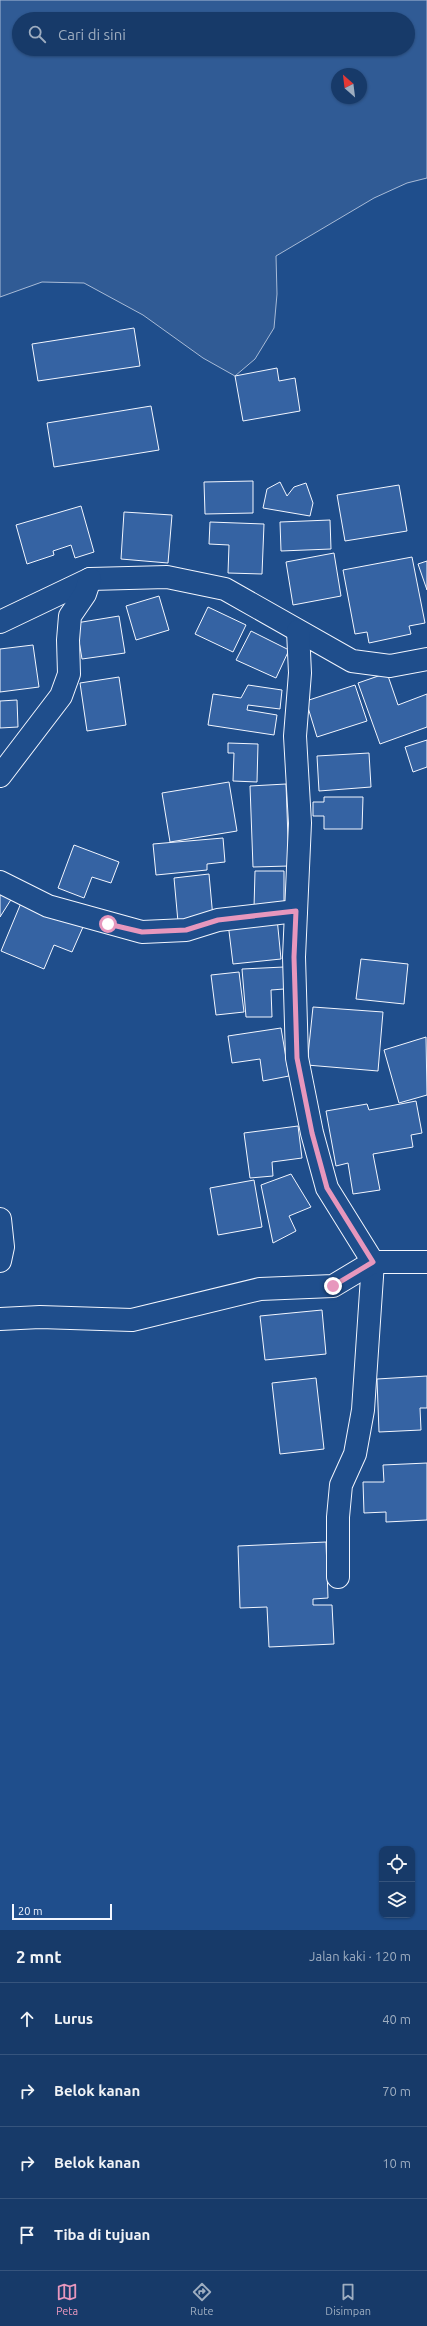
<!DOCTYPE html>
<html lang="id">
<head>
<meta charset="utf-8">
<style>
  body { margin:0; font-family:Ubuntu,sans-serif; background:#20416f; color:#f1f3f6 }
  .controls { position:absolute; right:12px; bottom:12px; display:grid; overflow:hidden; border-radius:8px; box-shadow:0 1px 3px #0004 }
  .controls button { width:36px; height:36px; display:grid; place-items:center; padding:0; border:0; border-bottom:1px solid #36547d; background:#173a69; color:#f1f3f6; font:20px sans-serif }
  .compass { position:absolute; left:331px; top:68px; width:36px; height:36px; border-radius:50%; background:#173a69; box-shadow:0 1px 3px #0004; rotate:332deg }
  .scale { position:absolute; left:12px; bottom:10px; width:100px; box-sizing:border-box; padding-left:4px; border:2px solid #f2f6ff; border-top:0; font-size:11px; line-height:14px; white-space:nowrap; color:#f2f6ff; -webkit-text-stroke:3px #1f4e8c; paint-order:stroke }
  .stop { position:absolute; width:12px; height:12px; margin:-9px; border:3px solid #e797bd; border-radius:50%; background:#fff }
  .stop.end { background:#e797bd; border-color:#fff; box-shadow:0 1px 4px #0008 }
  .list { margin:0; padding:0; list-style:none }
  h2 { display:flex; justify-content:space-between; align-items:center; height:52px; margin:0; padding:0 16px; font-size:17px }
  h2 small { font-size:13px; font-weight:400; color:#9eadc0 }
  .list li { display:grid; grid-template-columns:26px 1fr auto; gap:12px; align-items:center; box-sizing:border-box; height:72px; padding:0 16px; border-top:1px solid #36547d }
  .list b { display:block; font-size:15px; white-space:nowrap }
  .list em { font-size:13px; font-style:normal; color:#9eadc0 }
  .icon { flex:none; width:22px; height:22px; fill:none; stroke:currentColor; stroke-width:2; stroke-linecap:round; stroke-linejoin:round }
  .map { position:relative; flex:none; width:427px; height:1930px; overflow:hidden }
  .search { position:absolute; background:#173a69; box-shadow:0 1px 3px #0004; left:12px; right:12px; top:12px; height:44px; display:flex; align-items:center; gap:10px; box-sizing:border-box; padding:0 14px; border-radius:22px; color:#9eadc0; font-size:15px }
  .sheet { height:340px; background:#173a69 }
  nav { display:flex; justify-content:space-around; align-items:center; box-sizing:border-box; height:56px; border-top:1px solid #36547d; background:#173a69; font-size:11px; color:#9eadc0 }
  nav a { display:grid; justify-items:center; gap:2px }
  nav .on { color:#e797bd }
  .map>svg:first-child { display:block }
</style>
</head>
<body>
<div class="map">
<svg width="427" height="1930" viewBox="0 0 427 1930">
  <rect width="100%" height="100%" fill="#1f4e8c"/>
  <path fill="#305b95" stroke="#a8bbd7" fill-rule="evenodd" d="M0 0H427V178L407 183 374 198 276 256 277 294 274 328 255 359 235 376 203 358 143 315 84 283 42 282 0 297ZM19 19H408V49H19ZM337 74H361V98H337Z"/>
  <g fill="#3563a3" stroke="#f2f6ff">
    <path d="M134 328 140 366 38 381 32 344Z"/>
    <path d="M277 368 279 381 295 378 300 411 243 421 235 376Z"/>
    <path d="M151 406 159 450 54 467 47 423Z"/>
    <path d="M253 481V513L205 514 204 482Z"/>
    <path d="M280 482 287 496 294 487 306 483 313 503 310 516 263 508 267 489Z"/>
    <path d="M399 485 407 531 345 541 337 495Z"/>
    <path d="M81 506 94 552 75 558 71 545 53 551 54 555 27 564 16 525Z"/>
    <path d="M124 512 172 515 168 563 121 559Z"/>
    <path d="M330 520 331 549 281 551 280 522Z"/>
    <path d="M210 522 264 524 262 574 228 573 229 545 209 544Z"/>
    <path d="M334 553 341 596 293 605 286 562Z"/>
    <path d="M412 557 425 623 409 626 411 634 369 643 367 632 355 634 343 570Z"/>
    <path d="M427 561V590L418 564Z"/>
    <path d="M159 596 169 630 136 640 126 606Z"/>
    <path d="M208 607 246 625 233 652 195 634Z"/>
    <path d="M119 616 125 653 82 659 76 623Z"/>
    <path d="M251 631 289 650 276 678 236 660Z"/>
    <path d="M33 645 39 687 0 692V649Z"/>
    <path d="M387 673 398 705 427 694V727L380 744 358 683Z"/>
    <path d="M119 677 126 725 87 731 80 683Z"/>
    <path d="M248 685 282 690 280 709 248 705 247 710 277 715 274 735 208 725 213 694 241 698Z"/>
    <path d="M355 685 367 721 317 737 306 701Z"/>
    <path d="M17 700 18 727 0 728V701Z"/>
    <path d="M427 740V767L413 772 405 747Z"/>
    <path d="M228 743 258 744 257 782 233 781 234 753H228Z"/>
    <path d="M369 753 371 787 319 791 317 756Z"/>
    <path d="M229 782 237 831 170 842 162 793Z"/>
    <path d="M286 784 289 866 253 867 250 786Z"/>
    <path d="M324 797H363L362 829H324V816H313V802H324Z"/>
    <path d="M223 838 225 862 207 864V870L156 875 153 844Z"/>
    <path d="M74 845 119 862 111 883 92 877 84 898 58 888Z"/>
    <path d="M255 871H284V908H254Z"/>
    <path d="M209 874 213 918 178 922 174 878Z"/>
    <path d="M0 891 12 898 0 917Z"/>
    <path d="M21 903 83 927 72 952 54 945 44 969 1 951Z"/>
    <path d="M277 918 281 959 233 964 228 923Z"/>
    <path d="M361 959 408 964 404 1004 356 999Z"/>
    <path d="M284 967V989L271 990 272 1017H246L242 969Z"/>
    <path d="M239 972 244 1012 216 1015 211 975Z"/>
    <path d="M313 1007 383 1012 378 1071 307 1065Z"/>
    <path d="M281 1028 289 1076 263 1081 260 1059 232 1063 228 1036Z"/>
    <path d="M426 1037 427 1095 399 1103 384 1050Z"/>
    <path d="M416 1101 422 1133 411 1135 413 1147 373 1154 380 1190 353 1194 348 1163 336 1166 326 1111 367 1104 369 1110Z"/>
    <path d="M298 1126 302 1158 272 1162 273 1176 250 1178 244 1133Z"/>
    <path d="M291 1174 311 1207 289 1216 296 1231 273 1243 261 1185Z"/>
    <path d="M254 1180 262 1227 218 1235 210 1188Z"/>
    <path d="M322 1310 326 1354 265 1360 260 1316Z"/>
    <path d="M427 1376V1408H420L421 1430 379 1432 377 1379Z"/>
    <path d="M316 1378 324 1449 280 1454 272 1383Z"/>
    <path d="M427 1463V1520L386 1522V1512L364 1513 363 1482H384L383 1465Z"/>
    <path d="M326 1542 328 1598 313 1599V1605H332L334 1644 269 1647 267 1607 240 1608 238 1546Z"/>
  </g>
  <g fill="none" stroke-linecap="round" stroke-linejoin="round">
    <g stroke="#f2f6ff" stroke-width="24">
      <g id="minor">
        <path d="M0 622 90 579 167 577 225 589 352 661 390 666 427 659"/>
        <path d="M298 631 300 673 295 736 300 823 294 957 297 1058 312 1133 327 1188 373 1262 363 1410 355 1454 341 1485 338 1517V1577"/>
        <path d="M0 776 61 696 69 674 68 640 70 616 85 594 90 579"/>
        <path d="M0 882 48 906 142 932 186 930 218 920 296 911"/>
        <path d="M0 1219 3 1247 0 1261"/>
        <path d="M0 1319 40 1317 132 1320 260 1289 333 1286 373 1262H427"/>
      </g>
    </g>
    <use href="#minor" stroke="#1f4e8c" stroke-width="22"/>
  </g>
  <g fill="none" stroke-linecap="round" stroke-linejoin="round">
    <path stroke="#e797bd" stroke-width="5" d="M108 924 142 932 186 930 218 920 296 911 294 957 297 1058 312 1133 327 1188 373 1262 333 1286"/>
  </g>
</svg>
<div class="controls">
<button><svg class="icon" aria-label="locate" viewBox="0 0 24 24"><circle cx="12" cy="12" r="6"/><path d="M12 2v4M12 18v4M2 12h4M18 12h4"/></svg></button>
<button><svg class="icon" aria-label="layers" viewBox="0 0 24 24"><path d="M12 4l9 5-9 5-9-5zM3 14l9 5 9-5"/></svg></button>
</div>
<svg class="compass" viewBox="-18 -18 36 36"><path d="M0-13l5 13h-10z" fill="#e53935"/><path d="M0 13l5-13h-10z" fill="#9eadc0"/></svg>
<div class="scale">20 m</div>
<div class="stop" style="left:108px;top:924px"></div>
<div class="stop end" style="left:333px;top:1286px"></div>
<div class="search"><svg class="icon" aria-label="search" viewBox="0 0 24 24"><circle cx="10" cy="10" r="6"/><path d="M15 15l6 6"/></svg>Cari di sini</div>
</div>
<section class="sheet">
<h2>2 mnt<small>Jalan kaki · 120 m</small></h2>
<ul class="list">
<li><svg class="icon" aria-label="ahead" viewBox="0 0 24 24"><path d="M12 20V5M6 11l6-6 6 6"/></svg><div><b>Lurus</b></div><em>40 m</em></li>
<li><svg class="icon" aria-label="right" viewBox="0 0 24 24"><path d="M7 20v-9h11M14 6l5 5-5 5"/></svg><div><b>Belok kanan</b></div><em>70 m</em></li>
<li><svg class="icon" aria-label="right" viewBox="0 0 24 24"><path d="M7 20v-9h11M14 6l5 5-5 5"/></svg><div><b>Belok kanan</b></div><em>10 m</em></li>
<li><svg class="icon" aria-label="arrive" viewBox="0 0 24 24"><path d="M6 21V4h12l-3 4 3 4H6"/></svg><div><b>Tiba di tujuan</b></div></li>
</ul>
</section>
<nav>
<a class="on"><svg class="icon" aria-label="map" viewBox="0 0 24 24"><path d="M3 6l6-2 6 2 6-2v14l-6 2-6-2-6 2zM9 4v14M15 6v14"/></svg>Peta</a>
<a><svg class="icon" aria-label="directions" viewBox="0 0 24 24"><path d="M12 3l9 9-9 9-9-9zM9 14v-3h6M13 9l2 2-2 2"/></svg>Rute</a>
<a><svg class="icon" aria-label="saved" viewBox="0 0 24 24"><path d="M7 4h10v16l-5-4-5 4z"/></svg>Disimpan</a>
</nav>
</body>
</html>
